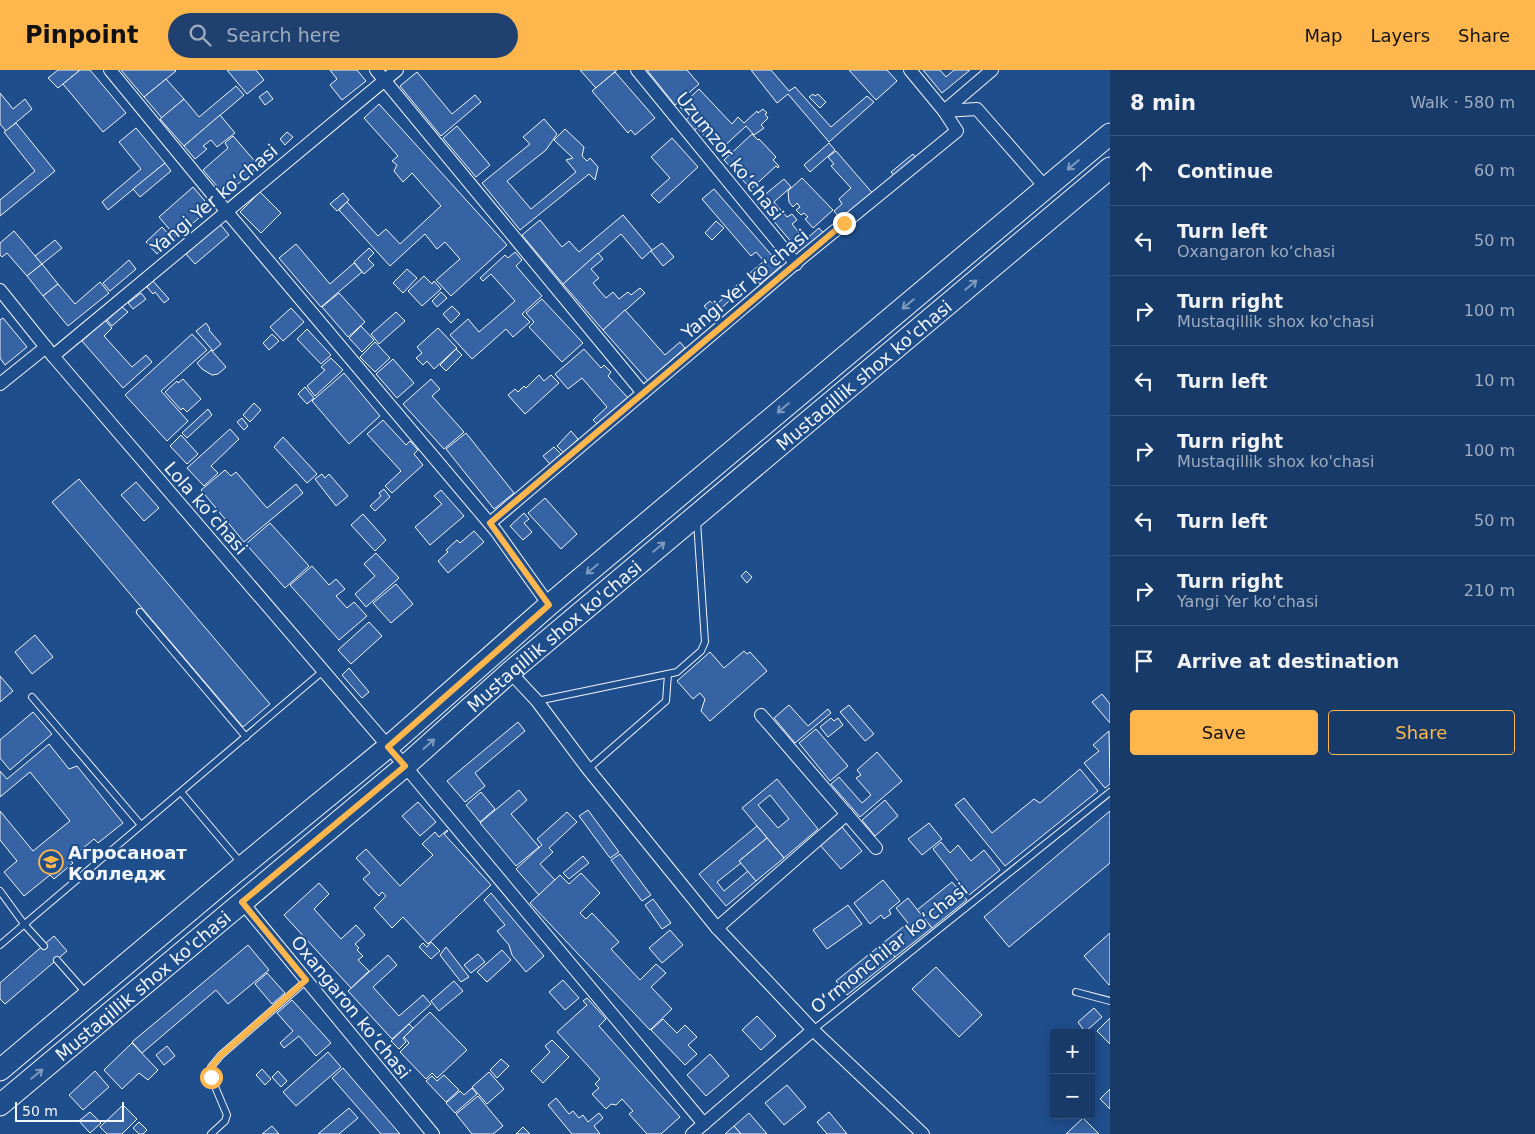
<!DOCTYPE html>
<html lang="en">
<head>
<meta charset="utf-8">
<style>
  body { margin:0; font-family:"DejaVu Sans",sans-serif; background:#20416f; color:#f1f3f6 }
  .controls { position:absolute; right:15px; bottom:15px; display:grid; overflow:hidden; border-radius:5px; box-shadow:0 2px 12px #0003 }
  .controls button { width:45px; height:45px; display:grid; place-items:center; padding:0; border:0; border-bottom:1px solid #36547d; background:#173a69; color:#f1f3f6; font:25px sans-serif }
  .scale { position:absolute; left:15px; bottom:12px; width:109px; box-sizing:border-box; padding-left:5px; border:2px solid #f2f6ff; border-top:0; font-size:14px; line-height:18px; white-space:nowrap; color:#f2f6ff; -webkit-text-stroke:4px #1f4e8c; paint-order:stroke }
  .stop { position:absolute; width:15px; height:15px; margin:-11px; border:4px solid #ffb74d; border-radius:50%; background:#fff }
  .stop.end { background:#ffb74d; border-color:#fff; box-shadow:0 1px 5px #0008 }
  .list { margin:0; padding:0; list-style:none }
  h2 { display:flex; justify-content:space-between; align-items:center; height:65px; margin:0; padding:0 20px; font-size:21px }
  h2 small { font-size:16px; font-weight:400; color:#9eadc0 }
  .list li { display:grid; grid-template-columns:32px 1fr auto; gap:15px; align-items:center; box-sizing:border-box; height:70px; padding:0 20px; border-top:1px solid #36547d }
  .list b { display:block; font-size:19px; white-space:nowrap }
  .list p { margin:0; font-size:16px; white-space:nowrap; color:#9eadc0 }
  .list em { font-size:16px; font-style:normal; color:#9eadc0 }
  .actions { display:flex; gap:10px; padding:15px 20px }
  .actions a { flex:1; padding:11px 0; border:1px solid #ffb74d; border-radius:5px; text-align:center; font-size:18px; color:#ffb74d }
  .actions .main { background:#ffb74d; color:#111 }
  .icon { flex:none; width:28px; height:28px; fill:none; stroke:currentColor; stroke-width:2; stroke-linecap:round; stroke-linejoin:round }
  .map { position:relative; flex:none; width:1110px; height:1064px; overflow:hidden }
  header { display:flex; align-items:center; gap:30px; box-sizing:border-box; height:70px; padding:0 25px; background:#ffb74d; color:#111 }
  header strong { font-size:24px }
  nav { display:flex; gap:28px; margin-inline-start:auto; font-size:18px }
  .search { width:350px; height:45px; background:#20416f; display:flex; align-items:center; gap:12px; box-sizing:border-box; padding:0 18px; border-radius:28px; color:#9eadc0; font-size:19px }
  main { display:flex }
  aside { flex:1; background:#173a69 }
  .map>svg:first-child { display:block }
</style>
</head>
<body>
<header>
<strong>Pinpoint</strong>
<div class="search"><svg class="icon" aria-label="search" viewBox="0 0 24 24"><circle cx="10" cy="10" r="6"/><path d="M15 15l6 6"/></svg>Search here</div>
<nav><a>Map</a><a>Layers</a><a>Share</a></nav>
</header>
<main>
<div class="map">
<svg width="1110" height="1064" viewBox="0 0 1110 1064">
  <rect width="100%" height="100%" fill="#1f4e8c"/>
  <g fill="#3563a3" stroke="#f2f6ff" fill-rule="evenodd">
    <path d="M58 0H80L58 18 48 8Z"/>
    <path d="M80 0H90L126 43 103 62 63 14Z"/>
    <path d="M121 0H175L176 1 144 27Z"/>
    <path d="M227 0H256L264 10 247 24Z"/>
    <path d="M330 0H357L366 11 342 30 330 15 337 9Z"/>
    <path d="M580 0H617L596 18Z"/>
    <path d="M647 0H687L699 14 675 35Z"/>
    <path d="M751 0H771L789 21 795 17 831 57 867 26 874 32 829 72 788 24 777 33Z"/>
    <path d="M849 0H887L897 11 876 30Z"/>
    <path d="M923 0H940L946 7 954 0H970L942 23Z"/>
    <path d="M417 2 452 44 475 25 481 32 441 66 400 16Z"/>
    <path d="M615 2 655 48 635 65 631 60 628 63 592 21Z"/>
    <path d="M166 9 184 29 162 48 144 27Z"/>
    <path d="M236 16 244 25 184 76 160 49 184 29 199 47Z"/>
    <path d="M699 19 732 54 738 47 744 53 757 41 758 43 763 39 767 43 765 44 768 48 761 55 764 58 754 65 746 56 719 81 697 58 694 60 685 51 689 47 680 37Z"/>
    <path d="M267 21 273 29 265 35 259 27Z"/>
    <path d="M0 23 13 39 25 29 32 39 6 61 0 54Z"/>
    <path d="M813 24 815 26 818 24 826 32 820 38 809 27Z"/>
    <path d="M379 34 507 175 451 226 436 210 460 189 445 172 437 179 425 164 390 196 339 140 347 132 378 166 386 159 400 174 441 136 412 103 403 112 394 101 397 95 392 91 398 86 364 48Z"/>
    <path d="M220 45 235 63 217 77 211 70 203 76 207 79 195 89 184 76Z"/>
    <path d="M544 49 557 64 546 80 507 111 531 139 576 102 566 90 573 88 554 70 565 59 584 77 582 86 587 91 590 88 598 97 595 110 589 104 520 160 482 113 530 74 523 67Z"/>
    <path d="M16 53 55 101 0 146V130L35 101 4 62Z"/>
    <path d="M457 56 490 95 476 107 443 68Z"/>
    <path d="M136 58 165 93 108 140 102 132 141 99 119 72Z"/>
    <path d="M287 62 293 67 285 75 280 69Z"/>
    <path d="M752 64 758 70 759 69 776 87 773 90 779 96 778 98 776 96 751 119 724 90Z"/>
    <path d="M233 66 259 96 225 125 203 100 228 78 225 73Z"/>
    <path d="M672 68 698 97 659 133 651 125 670 108 651 87Z"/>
    <path d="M829 73 835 80 810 102 804 95Z"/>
    <path d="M836 81 875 126 844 153 834 141 842 134 839 129 851 118 831 96 834 94 828 87Z"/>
    <path d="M913 84 918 91 897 109 891 102Z"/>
    <path d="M165 93 171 101 140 127 133 119Z"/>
    <path d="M802 108 833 140 813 158 805 149 808 147 804 143 801 145 796 140 800 137 797 133 793 137 789 132 788 121Z"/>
    <path d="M784 109 791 117 774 132 787 147 792 144 797 150 792 154 805 170 819 158 827 167 803 186 757 131Z"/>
    <path d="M193 117 211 138 176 167 159 147Z"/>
    <path d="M714 119 781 196 760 214 750 203 764 191 756 182 751 186 702 129Z"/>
    <path d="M260 122 281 143 261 163 240 142Z"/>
    <path d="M343 123 349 130 337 141 330 134Z"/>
    <path d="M623 145 652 180 642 189 621 164 563 214 522 165 540 150 562 177 569 171 579 182Z"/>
    <path d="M716 151 724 158 712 170 705 163Z"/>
    <path d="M220 154 229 165 195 194 186 184Z"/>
    <path d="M162 157 173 169 157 184 146 172Z"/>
    <path d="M14 161 42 194 27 206 7 183 2 187 0 185V173Z"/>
    <path d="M55 170 62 178 42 194 35 186Z"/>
    <path d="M662 173 674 187 663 196 651 181Z"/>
    <path d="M296 174 330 214 354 193 362 202 321 237 279 188Z"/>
    <path d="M369 178 374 183 368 189 374 195 364 204 354 192Z"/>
    <path d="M515 182 522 190 516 196 542 226 522 244 530 252 513 267 506 259 472 289 450 265 468 249 479 262 515 231 491 204 483 211 480 208 505 185 508 188Z"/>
    <path d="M598 183 603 189 591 199 599 208 593 213 606 228 613 222 619 229 628 222 631 225 640 218 645 223 603 260 563 214Z"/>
    <path d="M129 190 136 199 110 221 103 213Z"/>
    <path d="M42 194 58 214 43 226 27 206Z"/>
    <path d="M407 199 417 208 403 223 393 213Z"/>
    <path d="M424 206 432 214 434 211 441 219 422 236 408 221Z"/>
    <path d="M153 211 169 229 164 233 155 222 153 224 147 217Z"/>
    <path d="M100 212 109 223 68 256 43 226 58 214 75 234Z"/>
    <path d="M740 212 743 218 713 246 704 236 710 231 715 236Z"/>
    <path d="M441 222 447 228 437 237 432 231Z"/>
    <path d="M141 223 146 229 133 239 128 233Z"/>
    <path d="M339 223 365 252 348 267 322 237Z"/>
    <path d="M542 229 583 273 562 292 529 257 534 252 526 243Z"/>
    <path d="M452 236 460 244 451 253 443 244Z"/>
    <path d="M122 237 128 242 112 256 107 250Z"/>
    <path d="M291 238 304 252 283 271 270 257Z"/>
    <path d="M625 240 665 285 680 272 685 278 648 311 603 260Z"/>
    <path d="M396 242 405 251 379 274 371 264Z"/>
    <path d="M3 248 27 277 5 295 0 288V250Z"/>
    <path d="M105 250 112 258 104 266 132 297 146 285 152 292 123 318 82 271Z"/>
    <path d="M206 253 210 259 209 260 221 274 213 281 196 261Z"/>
    <path d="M361 256 374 270 362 282 349 268Z"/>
    <path d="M438 258 457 278 434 299 427 291 423 295 416 288 422 283 417 277Z"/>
    <path d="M307 259 331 285 321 294 297 269Z"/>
    <path d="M192 264 207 280 161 321 188 351 167 371 125 325Z"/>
    <path d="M272 264 279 271 269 280 263 273Z"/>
    <path d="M375 272 390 288 375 302 360 287Z"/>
    <path d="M456 279 462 285 446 301 440 295Z"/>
    <path d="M584 279 601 298 604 295 611 302 608 306 628 328 597 354 593 350 607 337 582 308 568 319 555 304Z"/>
    <path d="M211 280 226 297 218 304 212 305 202 299 197 293Z"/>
    <path d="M331 288 343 300 315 326 307 316 325 300 321 297Z"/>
    <path d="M393 289 414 313 397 328 376 304Z"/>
    <path d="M344 303 380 346 349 374 312 331Z"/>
    <path d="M539 305 544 311 551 305 559 313 525 344 508 325 515 319 518 322 524 316 526 318Z"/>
    <path d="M183 309 201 329 187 342 183 338 181 340 165 322 177 311 178 313Z"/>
    <path d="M431 309 440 319 432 326 464 362 444 379 403 334Z"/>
    <path d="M305 317 314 328 307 334 298 324Z"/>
    <path d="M254 333 261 340 250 352 243 345Z"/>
    <path d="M208 339 212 345 187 368 182 363Z"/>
    <path d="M242 348 248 356 244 360 237 352Z"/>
    <path d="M383 350 406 375 410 371 418 380 414 384 423 395 392 423 385 416 401 401 367 364Z"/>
    <path d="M230 359 239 369 211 396 218 403 204 416 187 398Z"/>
    <path d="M571 361 578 369 564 383 557 376Z"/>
    <path d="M466 363 514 423 494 439 446 379Z"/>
    <path d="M181 365 198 384 187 394 170 376Z"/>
    <path d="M283 367 317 404 307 413 274 377Z"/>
    <path d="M554 377 561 384 550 394 543 386Z"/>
    <path d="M225 400 231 406 236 402 267 438 296 414 303 423 244 472 201 420Z"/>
    <path d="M322 404 325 408 329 404 348 426 336 436 315 409Z"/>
    <path d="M79 409 270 634 243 657 52 432Z"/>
    <path d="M136 412 159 438 144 451 121 425Z"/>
    <path d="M384 419 390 427 375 441 370 436 381 426 379 423Z"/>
    <path d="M441 420 464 446 430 475 415 457 442 434 434 426Z"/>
    <path d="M545 428 577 464 561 479 528 443Z"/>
    <path d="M524 443 529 449 524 453 532 462 523 470 510 456Z"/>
    <path d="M363 444 386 470 375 481 351 455Z"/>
    <path d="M270 453 309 496 285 518 246 474Z"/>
    <path d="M474 461 484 472 448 503 438 491 448 482 446 480 457 470 460 473Z"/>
    <path d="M376 483 399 508 366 537 355 524 375 506 364 494Z"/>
    <path d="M312 496 329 515 336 509 345 519 336 526 347 538 354 532 367 546 339 570 290 515Z"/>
    <path d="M746 501 752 507 747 513 741 506Z"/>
    <path d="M396 514 413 534 391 553 373 533Z"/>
    <path d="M369 552 382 566 351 594 338 580Z"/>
    <path d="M35 565 53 587 32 604 15 582Z"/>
    <path d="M744 581 747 584 750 582 767 601 710 651 701 641 705 629 700 623 693 629 677 611 710 582 724 598Z"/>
    <path d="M349 598 369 622 362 628 342 605Z"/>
    <path d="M0 606 13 621 0 632Z"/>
    <path d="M1102 624 1110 634V653L1092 632Z"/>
    <path d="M789 635 808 656 828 639 831 643 795 673 774 648Z"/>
    <path d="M849 635 874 664 865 671 840 642Z"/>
    <path d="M33 642 52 664 10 700 0 688V670Z"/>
    <path d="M831 648 834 651 838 648 843 655 828 667 820 657Z"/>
    <path d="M518 652 525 661 475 703 485 716 465 732 447 711Z"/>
    <path d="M816 659 848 696 830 711 799 673Z"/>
    <path d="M1109 661 1110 714 1105 718 1084 693 1099 681 1093 675Z"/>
    <path d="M49 674 69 699 77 696 123 753 98 773 94 769 70 789 73 793 54 809 50 805 24 826 4 802 17 791 0 770V741L33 781 70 751 30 702 0 727V701L7 709Z"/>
    <path d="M877 682 902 711 860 747 831 714 839 707 862 733 871 725 856 708 861 705 857 700Z"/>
    <path d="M1080 699 1098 721 1005 796 955 735 964 728 992 763 1034 729 1040 733Z"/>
    <path d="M777 709 818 759 784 788 742 738ZM770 725 789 749 778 758 758 735Z"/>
    <path d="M519 720 527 730 511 744 539 777 516 796 480 753Z"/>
    <path d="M481 722 495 739 480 752 466 735Z"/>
    <path d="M885 730 898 746 875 766 862 750Z"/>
    <path d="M418 732 436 752 420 766 402 746Z"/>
    <path d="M588 740 619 782 610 788 579 746Z"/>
    <path d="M1110 741V793L1009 877 984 847Z"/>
    <path d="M567 742 577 752 549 778 553 782 540 794 555 810 539 825 516 799 542 775 537 769Z"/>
    <path d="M929 753 942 769 922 785 908 769Z"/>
    <path d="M757 756 767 768 739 791 741 793 717 812 724 821 748 801 756 811 726 836 699 804Z"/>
    <path d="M842 757 862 781 841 799 820 775Z"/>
    <path d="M447 760 448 761 444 764 491 815 428 874 403 847 392 858 374 838 386 826 382 822 379 826 363 809 370 803 356 788 366 779 400 816 433 785 422 774 435 762 439 767Z"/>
    <path d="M767 768 784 788 756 811 739 791Z"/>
    <path d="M941 772 950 783 958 775 971 791 984 780 1000 800 969 825 933 779Z"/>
    <path d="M620 784 651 825 642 831 611 790Z"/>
    <path d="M583 786 589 793 569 809 563 803Z"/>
    <path d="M581 803 600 823 580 843 586 849 592 843 619 872 611 879 640 910 656 894 666 903 651 917 672 939 650 960 530 833 560 805 569 814Z"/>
    <path d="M883 810 900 831 889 840 891 844 884 849 881 845 870 854 854 833Z"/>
    <path d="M952 812 967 830 932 858 917 840Z"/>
    <path d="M319 813 329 824 314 839 341 869 356 855 365 865 355 874 359 878 357 880 363 886 358 890 369 901 351 918 284 845Z"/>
    <path d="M491 823 544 886 526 902 512 885 509 875 497 861 505 855 484 830Z"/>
    <path d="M908 828 932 858 895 887 883 873 908 853 896 838Z"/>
    <path d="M653 829 671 853 662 859 645 835Z"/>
    <path d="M848 835 862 854 827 879 813 860Z"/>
    <path d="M670 860 683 875 662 893 649 878Z"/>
    <path d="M1110 863V914L1109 915 1084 886Z"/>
    <path d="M54 866 67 881 5 934 0 929V913Z"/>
    <path d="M431 872 440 881 431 889 419 877 423 873 427 877Z"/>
    <path d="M883 873 895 887 847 925 836 911Z"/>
    <path d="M248 875 269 900 228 934 216 920 142 983 132 972Z"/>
    <path d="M446 877 469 907 461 912 440 885Z"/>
    <path d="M502 880 511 890 487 912 477 902Z"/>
    <path d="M478 884 485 892 471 903 464 895Z"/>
    <path d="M388 885 397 895 373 917 399 946 423 925 431 934 392 969 348 921Z"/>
    <path d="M936 897 982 945 959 967 912 919Z"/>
    <path d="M267 903 285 923 272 934 255 914Z"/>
    <path d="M563 910 579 928 565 940 549 922Z"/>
    <path d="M454 911 463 921 439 941 431 931Z"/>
    <path d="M587 928 606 949 599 956 680 1047 661 1064H647L629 1044 633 1041 622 1029 616 1035 611 1034 606 1039 592 1024 599 1018 595 1014 600 1009 557 962 587 935 583 931Z"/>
    <path d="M292 930 331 973 316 986 299 966 284 978 280 973 293 961 277 943Z"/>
    <path d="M1094 938 1102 947 1085 962 1078 952Z"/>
    <path d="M430 942 467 980 437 1008 432 1003 426 1009 400 982 409 973 404 967Z"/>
    <path d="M757 946 776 966 761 980 742 960Z"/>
    <path d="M1110 948V974L1097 961Z"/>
    <path d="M663 949 677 963 685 955 697 967 688 975 697 984 685 995 651 960Z"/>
    <path d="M409 954 413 958 403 968 406 972 399 979 391 971Z"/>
    <path d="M552 970 569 987 543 1013 531 1001 550 982 545 976Z"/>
    <path d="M132 973 158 1000 148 1010 139 1003 122 1019 104 1000Z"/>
    <path d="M167 976 175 986 164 995 156 985Z"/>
    <path d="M328 982 341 997 296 1036 283 1022Z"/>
    <path d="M710 984 729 1006 706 1026 687 1005Z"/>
    <path d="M501 989 509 996 497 1008 490 1000Z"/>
    <path d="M343 998 400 1064H381L332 1008Z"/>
    <path d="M262 999 271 1009 265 1015 256 1005Z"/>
    <path d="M95 1001 109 1017 83 1040 69 1025Z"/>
    <path d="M278 1001 287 1011 281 1017 272 1007Z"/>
    <path d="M489 1002 504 1019 487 1034 472 1017Z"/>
    <path d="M444 1005 459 1020 446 1032 426 1011 432 1006 437 1011Z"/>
    <path d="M787 1015 806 1037 784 1055 765 1033Z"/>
    <path d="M472 1018 477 1024 455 1043 446 1033 460 1021 464 1025Z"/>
    <path d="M1110 1019V1039L1100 1029Z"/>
    <path d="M478 1026 503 1056 493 1064H472L456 1044Z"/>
    <path d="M556 1028 569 1044 573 1041 579 1048 583 1045 588 1052 599 1043 603 1048 594 1056 600 1064H572L548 1035Z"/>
    <path d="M123 1035 137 1049 122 1064H107L100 1057Z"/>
    <path d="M349 1038 358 1048 339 1064H318Z"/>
    <path d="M90 1042 101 1053 90 1063 79 1051Z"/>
    <path d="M829 1042 847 1064H827L817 1052Z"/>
    <path d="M749 1043 767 1064H741L734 1056Z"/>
    <path d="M1083 1048 1099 1064H1066Z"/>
    <path d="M139 1052 147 1060 143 1064H139L133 1058Z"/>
    <path d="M272 1056 279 1064H262Z"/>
    <path d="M734 1056 741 1064H725Z"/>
    <path d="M523 1057 530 1064H516Z"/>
  </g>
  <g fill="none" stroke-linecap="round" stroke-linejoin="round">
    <g stroke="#f2f6ff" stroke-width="8">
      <g id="service">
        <path d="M140 542 246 667"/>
        <path d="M32 627 141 755"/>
        <path d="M537 631 677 602 701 581 705 572 697 451"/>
        <path d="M588 699 666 631 668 604"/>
        <path d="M181 722 241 793"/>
        <path d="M0 821 24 854 44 876"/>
        <path d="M0 875 323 601"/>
        <path d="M57 890 86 923"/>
        <path d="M1076 922 1110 931"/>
        <path d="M813 960 1110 722"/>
        <path d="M211 1064 225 1051 227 1045 211 1007V997L221 985 307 910"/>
      </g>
    </g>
    <g stroke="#f2f6ff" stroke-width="14">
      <g id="minor">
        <path d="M110 0 227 142 496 461 549 535"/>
        <path d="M376 0 643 323"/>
        <path d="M637 0 796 194"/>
        <path d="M910 0 944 41 977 39 1046 118"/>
        <path d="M0 220 53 286 405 696 704 1054"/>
        <path d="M53 286 397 0"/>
        <path d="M0 314 46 277"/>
        <path d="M490 453 804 186 957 61 944 41 992 0"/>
        <path d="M510 602 537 631 588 699 717 858 813 960 923 1064"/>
        <path d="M761 645 876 778"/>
        <path d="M242 832 433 1064"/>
        <path d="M717 858 847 744"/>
        <path d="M692 1064 813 960"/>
      </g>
    </g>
    <g stroke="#f2f6ff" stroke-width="23">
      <g id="primary">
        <path d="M0 1000 232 805 388 677 549 535 1110 64"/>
        <path id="s1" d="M0 1035 405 696 510 602 1110 98"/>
      </g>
    </g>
    <use href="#service" stroke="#1f4e8c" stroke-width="6"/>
    <use href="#minor" stroke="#1f4e8c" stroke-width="12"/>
    <use href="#primary" stroke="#1f4e8c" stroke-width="21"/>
  </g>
  <defs><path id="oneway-shaft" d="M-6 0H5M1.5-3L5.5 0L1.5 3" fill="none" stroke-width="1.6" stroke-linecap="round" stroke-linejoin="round" transform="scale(1.25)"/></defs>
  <g stroke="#7e9ac0">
    <use href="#oneway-shaft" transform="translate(1073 95) rotate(140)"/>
    <use href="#oneway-shaft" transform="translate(971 215) rotate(-40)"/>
    <use href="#oneway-shaft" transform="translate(908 234) rotate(140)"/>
    <use href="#oneway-shaft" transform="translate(783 338) rotate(140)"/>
    <use href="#oneway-shaft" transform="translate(659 477) rotate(-40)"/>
    <use href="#oneway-shaft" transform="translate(592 499) rotate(140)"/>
    <use href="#oneway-shaft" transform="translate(429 674) rotate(-42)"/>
    <use href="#oneway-shaft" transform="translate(37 1004) rotate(-40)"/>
  </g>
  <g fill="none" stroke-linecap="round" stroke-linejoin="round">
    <path stroke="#ffb74d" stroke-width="6" d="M211 1007V997L221 985 306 910 242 832 405 696 388 677 549 535 490 453 844 153"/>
  </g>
  <defs>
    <g id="university-ring" transform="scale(1.25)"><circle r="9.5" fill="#1f4e8c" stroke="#ffb74d" stroke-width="1.5"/><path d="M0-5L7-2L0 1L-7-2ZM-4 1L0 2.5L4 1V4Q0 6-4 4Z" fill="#ffb74d"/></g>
  </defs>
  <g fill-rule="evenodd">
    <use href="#university-ring" x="51" y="792"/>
  </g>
  <g text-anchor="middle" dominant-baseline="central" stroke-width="4" stroke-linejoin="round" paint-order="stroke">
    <g font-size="18" fill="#f2f6ff" stroke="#1f4e8c">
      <text transform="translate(730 86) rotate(51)">Uzumzor koʻchasi</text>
      <text transform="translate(214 129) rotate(-40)">Yangi Yer koʻchasi</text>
      <text transform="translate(745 214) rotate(-40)">Yangi Yer koʻchasi</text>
      <text stroke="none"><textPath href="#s1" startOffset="1131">Mustaqillik shox ko'chasi</textPath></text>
      <text transform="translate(206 438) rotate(49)">Lola koʻchasi</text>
      <text stroke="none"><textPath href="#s1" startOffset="726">Mustaqillik shox ko'chasi</textPath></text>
      <text transform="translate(889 878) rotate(-39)">Oʻrmonchilar koʻchasi</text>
      <text stroke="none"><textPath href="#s1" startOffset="186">Mustaqillik shox ko'chasi</textPath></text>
      <text transform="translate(351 937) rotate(51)">Oxangaron koʻchasi</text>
    </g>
    <g font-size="18" font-weight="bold" fill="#f2f6ff" stroke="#1f4e8c" text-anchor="start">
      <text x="68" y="782">Агросаноат<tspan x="68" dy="21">Колледж</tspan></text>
    </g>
  </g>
</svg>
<div class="controls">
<button>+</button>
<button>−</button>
</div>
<div class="scale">50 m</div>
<div class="stop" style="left:211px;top:1007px"></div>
<div class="stop end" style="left:844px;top:153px"></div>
</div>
<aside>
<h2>8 min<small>Walk · 580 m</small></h2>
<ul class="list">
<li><svg class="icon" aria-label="ahead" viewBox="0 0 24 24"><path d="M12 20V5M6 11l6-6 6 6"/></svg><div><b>Continue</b></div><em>60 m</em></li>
<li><svg class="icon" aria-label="left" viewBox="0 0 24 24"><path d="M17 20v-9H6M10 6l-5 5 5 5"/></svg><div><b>Turn left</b><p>Oxangaron koʻchasi</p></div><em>50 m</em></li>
<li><svg class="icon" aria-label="right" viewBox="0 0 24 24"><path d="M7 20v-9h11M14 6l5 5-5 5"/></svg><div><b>Turn right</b><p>Mustaqillik shox ko'chasi</p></div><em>100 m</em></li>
<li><svg class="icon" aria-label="left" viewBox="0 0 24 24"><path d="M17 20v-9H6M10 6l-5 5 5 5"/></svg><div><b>Turn left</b></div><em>10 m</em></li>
<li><svg class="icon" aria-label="right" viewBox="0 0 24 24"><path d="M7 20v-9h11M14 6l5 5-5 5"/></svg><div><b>Turn right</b><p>Mustaqillik shox ko'chasi</p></div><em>100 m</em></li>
<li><svg class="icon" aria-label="left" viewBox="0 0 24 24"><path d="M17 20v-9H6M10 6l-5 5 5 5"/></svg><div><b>Turn left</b></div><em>50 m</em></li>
<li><svg class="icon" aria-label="right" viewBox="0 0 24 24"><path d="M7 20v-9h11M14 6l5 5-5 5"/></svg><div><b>Turn right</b><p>Yangi Yer koʻchasi</p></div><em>210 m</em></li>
<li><svg class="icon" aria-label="arrive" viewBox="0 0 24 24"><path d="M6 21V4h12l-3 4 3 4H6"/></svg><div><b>Arrive at destination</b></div></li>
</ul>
<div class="actions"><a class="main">Save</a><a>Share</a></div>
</aside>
</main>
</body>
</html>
